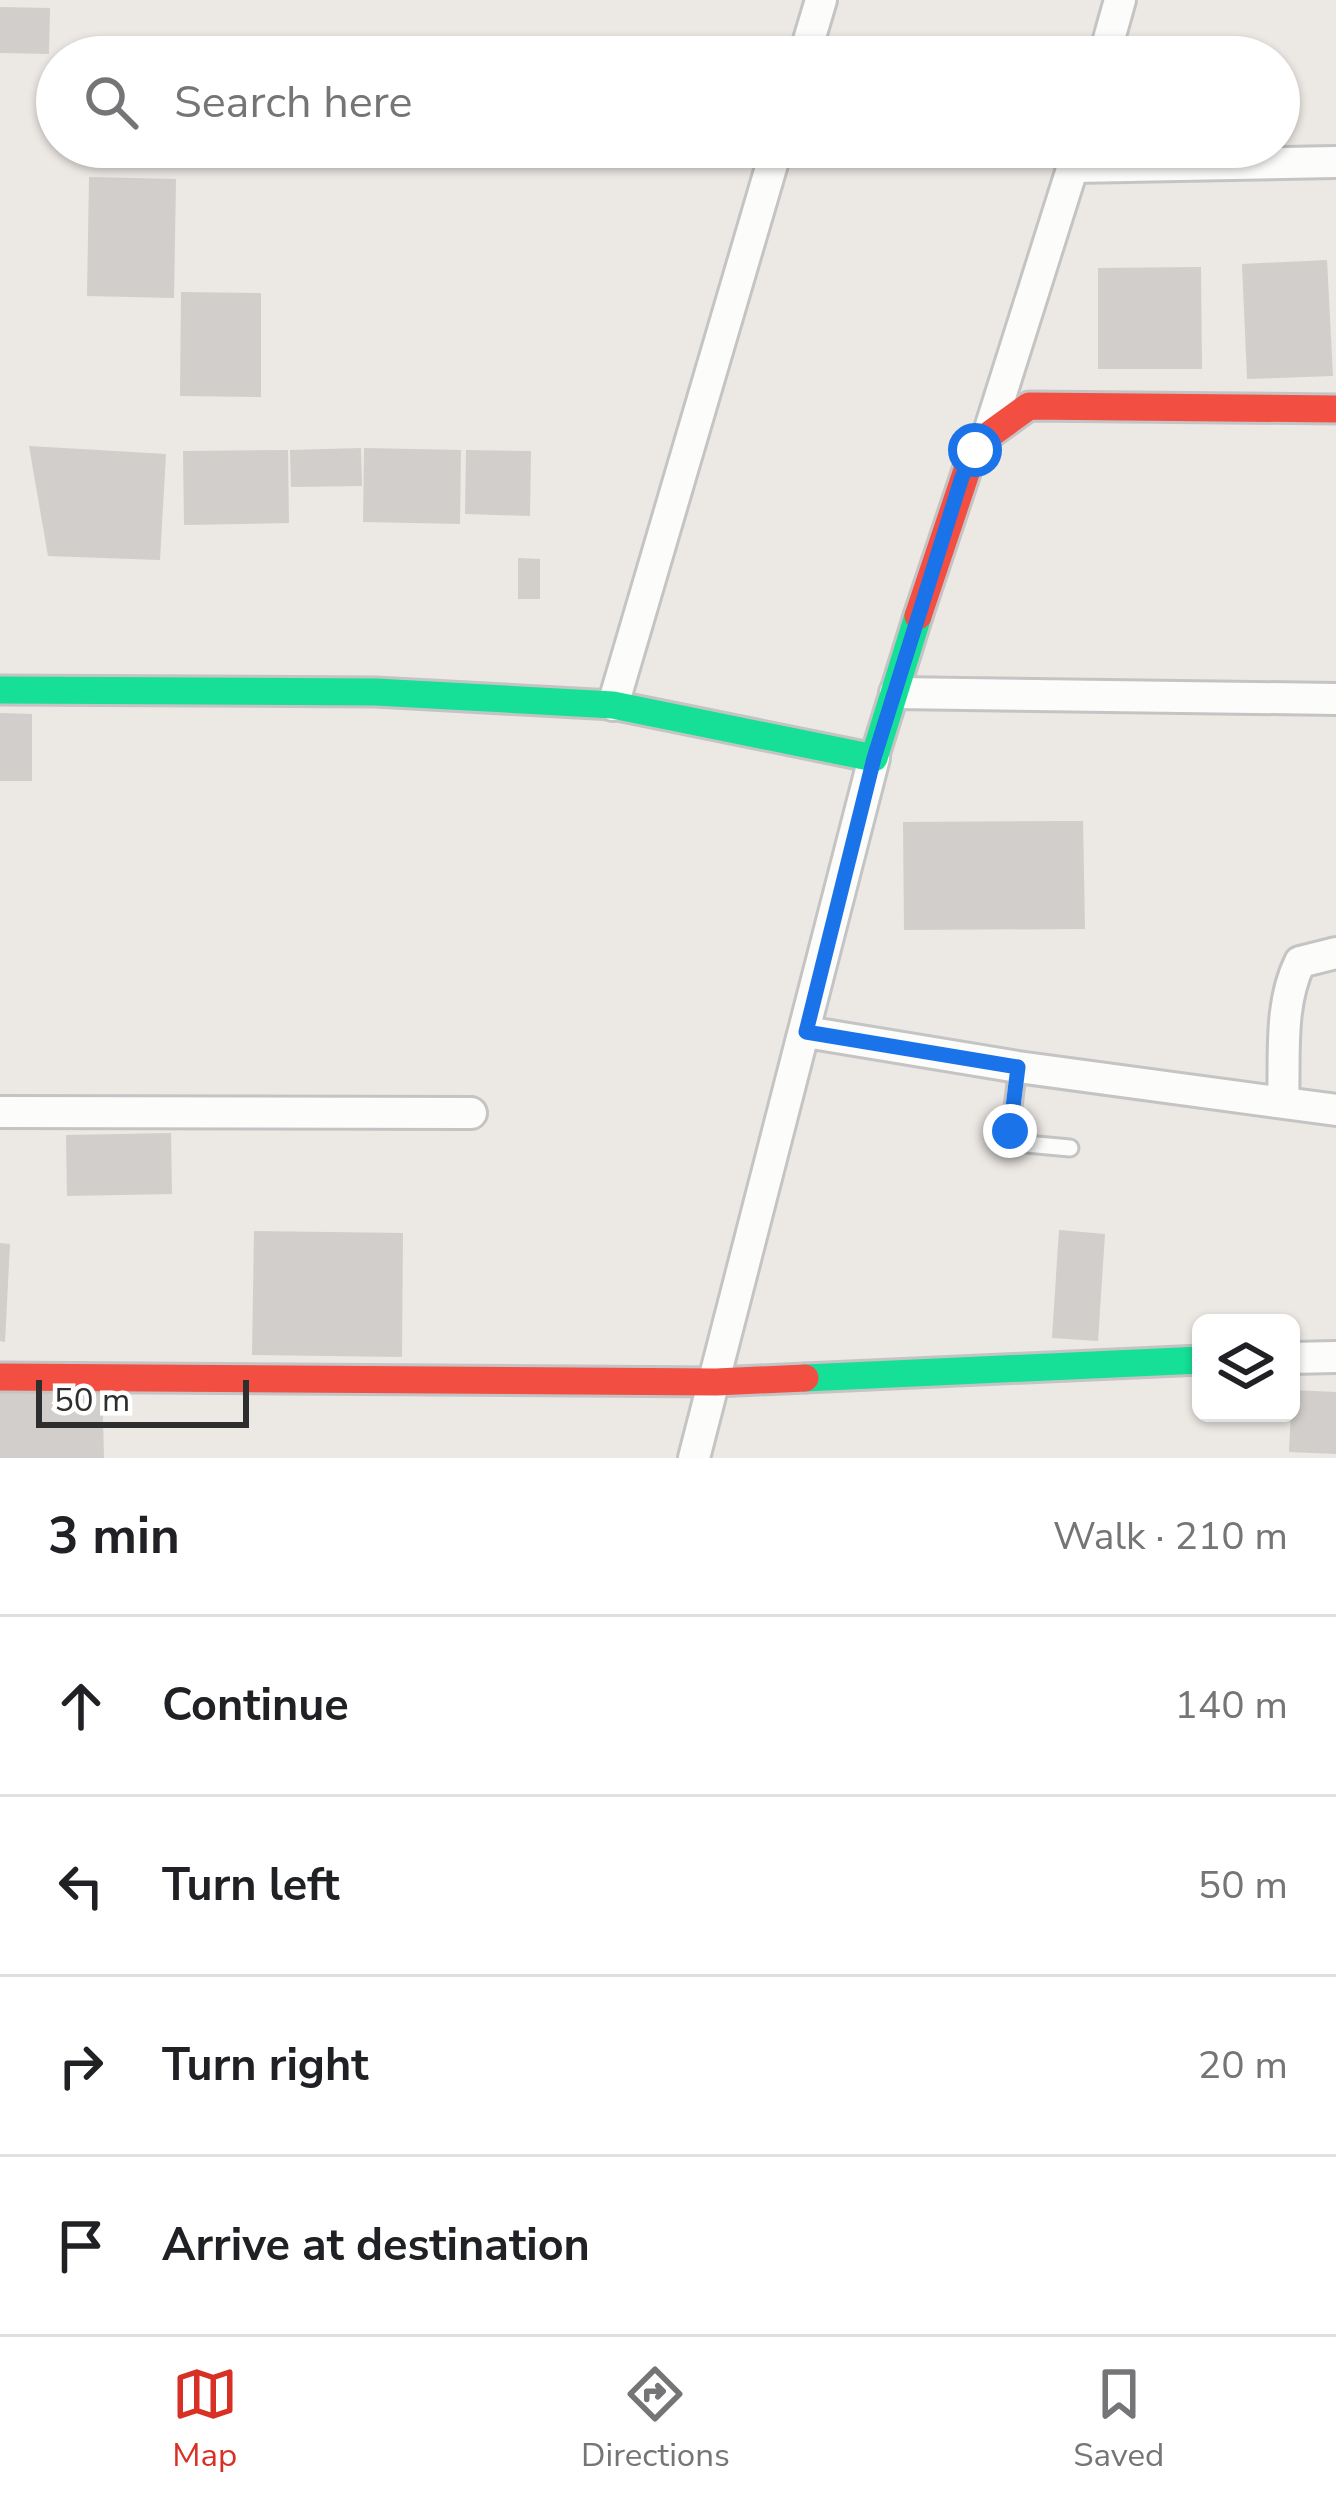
<!DOCTYPE html>
<html lang="en">
<head>
<meta charset="utf-8">
<style>
  body { margin:0; font-family:"Nunito Sans",sans-serif; background:#f2f2f2; color:#202124 }
  .controls { position:absolute; right:36px; bottom:36px; display:grid; overflow:hidden; border-radius:18px; box-shadow:0 3px 9px #0004 }
  .controls button { width:108px; height:108px; display:grid; place-items:center; padding:0; border:0; border-bottom:3px solid #e0e0e0; background:#fff; color:#202124; font:60px sans-serif }
  .scale { position:absolute; left:36px; bottom:30px; width:213px; box-sizing:border-box; padding-left:12px; border:6px solid #2e2e2e; border-top:0; font-size:33px; line-height:42px; white-space:nowrap; color:#2e2e2e; -webkit-text-stroke:9px #fff; paint-order:stroke }
  .stop { position:absolute; width:36px; height:36px; margin:-27px; border:9px solid #1a73e8; border-radius:50%; background:#fff }
  .stop.end { background:#1a73e8; border-color:#fff; box-shadow:0 3px 12px #0008 }
  .list { margin:0; padding:0; list-style:none }
  h2 { display:flex; justify-content:space-between; align-items:center; height:156px; margin:0; padding:0 48px; font-size:51px }
  h2 small { font-size:39px; font-weight:400; color:#757577 }
  .list li { display:grid; grid-template-columns:78px 1fr auto; gap:36px; align-items:center; box-sizing:border-box; height:180px; padding:0 48px; border-top:3px solid #e0e0e0 }
  .list b { display:block; font-size:45px; white-space:nowrap }
  .list em { font-size:39px; font-style:normal; color:#757577 }
  .icon { flex:none; width:66px; height:66px; fill:none; stroke:currentColor; stroke-width:2; stroke-linecap:round; stroke-linejoin:round }
  .map { position:relative; flex:none; width:1336px; height:1458px; overflow:hidden }
  .search { position:absolute; background:#fff; box-shadow:0 3px 9px #0004; left:36px; right:36px; top:36px; height:132px; display:flex; align-items:center; gap:30px; box-sizing:border-box; padding:0 42px; border-radius:66px; color:#757577; font-size:45px }
  .sheet { height:876px; background:#fff }
  nav { display:flex; justify-content:space-around; align-items:center; box-sizing:border-box; height:168px; border-top:3px solid #e0e0e0; background:#fff; font-size:33px; color:#757577 }
  nav a { display:grid; justify-items:center; gap:6px }
  nav .on { color:#d93025 }
  .map>svg:first-child { display:block }
</style>
</head>
<body>
<div class="map">
<svg width="1336" height="1458" viewBox="0 0 1336 1458">
  <rect width="100%" height="100%" fill="#ece8e4"/>
  <g fill="#d1cecb">
    <path d="M0 7 50 8 49 54 0 53Z"/>
    <path d="M89 177 176 179 174 298 87 296Z"/>
    <path d="M1327 260 1333 376 1247 379 1242 264Z"/>
    <path d="M1201 267 1202 369H1098V268Z"/>
    <path d="M181 292 261 293V397L180 396Z"/>
    <path d="M29 446 166 454 160 560 48 556Z"/>
    <path d="M361 448 362 486 291 487 290 450Z"/>
    <path d="M364 448 461 450 460 524 363 522Z"/>
    <path d="M288 450 289 523 184 525 183 451Z"/>
    <path d="M466 450 531 451 530 516 465 514Z"/>
    <path d="M518 558 540 559V599H518Z"/>
    <path d="M0 713 32 714V781H0Z"/>
    <path d="M1083 821 1085 929 904 930 903 822Z"/>
    <path d="M171 1133 172 1194 67 1196 66 1135Z"/>
    <path d="M1059 1230 1105 1234 1098 1341 1052 1338Z"/>
    <path d="M254 1231 403 1233 402 1357 252 1355Z"/>
    <path d="M0 1243 10 1244 5 1342 0 1341Z"/>
    <path d="M102 1382 104 1458H0V1384Z"/>
    <path d="M1292 1390 1336 1392V1454L1289 1452Z"/>
  </g>
  <g fill="none" stroke-linecap="round" stroke-linejoin="round">
    <g stroke="#c5c4c5" stroke-width="21">
      <path id="lane" d="M1018 1067 1010 1131 1026 1144 1070 1148"/>
    </g>
    <g stroke="#c5c4c5" stroke-width="36">
      <g id="street">
        <path d="M804 57 821 0"/>
        <path d="M1104 57 1120 0"/>
        <path d="M1074 167 1336 162"/>
        <path d="M989 432 1079 147"/>
        <path d="M895 693 1336 699"/>
        <path d="M613 705 777 147"/>
        <path d="M806 1032 1018 1067 1336 1110"/>
        <path d="M1283 1102C1285 1055 1279 1005 1300 962L1336 953"/>
        <path d="M0 1112 471 1113"/>
        <path d="M1291 1358 1336 1357"/>
        <path d="M694 1458 874 758"/>
      </g>
    </g>
    <g stroke="#c5c4c5" stroke-width="33">
      <g id="fast">
        <path d="M0 690 376 692 613 705 874 758 918 616"/>
        <path d="M805 1378 1201 1360"/>
      </g>
    </g>
    <g stroke="#c5c4c5" stroke-width="33">
      <g id="jam">
        <path d="M918 616 969 464 989 435 1029 406 1336 409"/>
        <path d="M0 1377 716 1382 805 1378"/>
      </g>
    </g>
    <use href="#lane" stroke="#fcfcfb" stroke-width="15"/>
    <use href="#street" stroke="#fcfcfb" stroke-width="30"/>
    <use href="#fast" stroke="#16e098" stroke-width="27"/>
    <use href="#jam" stroke="#f24e42" stroke-width="27"/>
  </g>
  <g fill="none" stroke-linecap="round" stroke-linejoin="round">
    <path stroke="#1a73e8" stroke-width="15" d="M975 450 962 477 874 758 806 1032 1018 1067 1010 1131"/>
  </g>
</svg>
<div class="controls">
<button><svg class="icon" aria-label="layers" viewBox="0 0 24 24"><path d="M12 4l9 5-9 5-9-5zM3 14l9 5 9-5"/></svg></button>
</div>
<div class="scale">50 m</div>
<div class="stop" style="left:975px;top:450px"></div>
<div class="stop end" style="left:1010px;top:1131px"></div>
<div class="search"><svg class="icon" aria-label="search" viewBox="0 0 24 24"><circle cx="10" cy="10" r="6"/><path d="M15 15l6 6"/></svg>Search here</div>
</div>
<section class="sheet">
<h2>3 min<small>Walk · 210 m</small></h2>
<ul class="list">
<li><svg class="icon" aria-label="ahead" viewBox="0 0 24 24"><path d="M12 20V5M6 11l6-6 6 6"/></svg><div><b>Continue</b></div><em>140 m</em></li>
<li><svg class="icon" aria-label="left" viewBox="0 0 24 24"><path d="M17 20v-9H6M10 6l-5 5 5 5"/></svg><div><b>Turn left</b></div><em>50 m</em></li>
<li><svg class="icon" aria-label="right" viewBox="0 0 24 24"><path d="M7 20v-9h11M14 6l5 5-5 5"/></svg><div><b>Turn right</b></div><em>20 m</em></li>
<li><svg class="icon" aria-label="arrive" viewBox="0 0 24 24"><path d="M6 21V4h12l-3 4 3 4H6"/></svg><div><b>Arrive at destination</b></div></li>
</ul>
</section>
<nav>
<a class="on"><svg class="icon" aria-label="map" viewBox="0 0 24 24"><path d="M3 6l6-2 6 2 6-2v14l-6 2-6-2-6 2zM9 4v14M15 6v14"/></svg>Map</a>
<a><svg class="icon" aria-label="directions" viewBox="0 0 24 24"><path d="M12 3l9 9-9 9-9-9zM9 14v-3h6M13 9l2 2-2 2"/></svg>Directions</a>
<a><svg class="icon" aria-label="saved" viewBox="0 0 24 24"><path d="M7 4h10v16l-5-4-5 4z"/></svg>Saved</a>
</nav>
</body>
</html>
